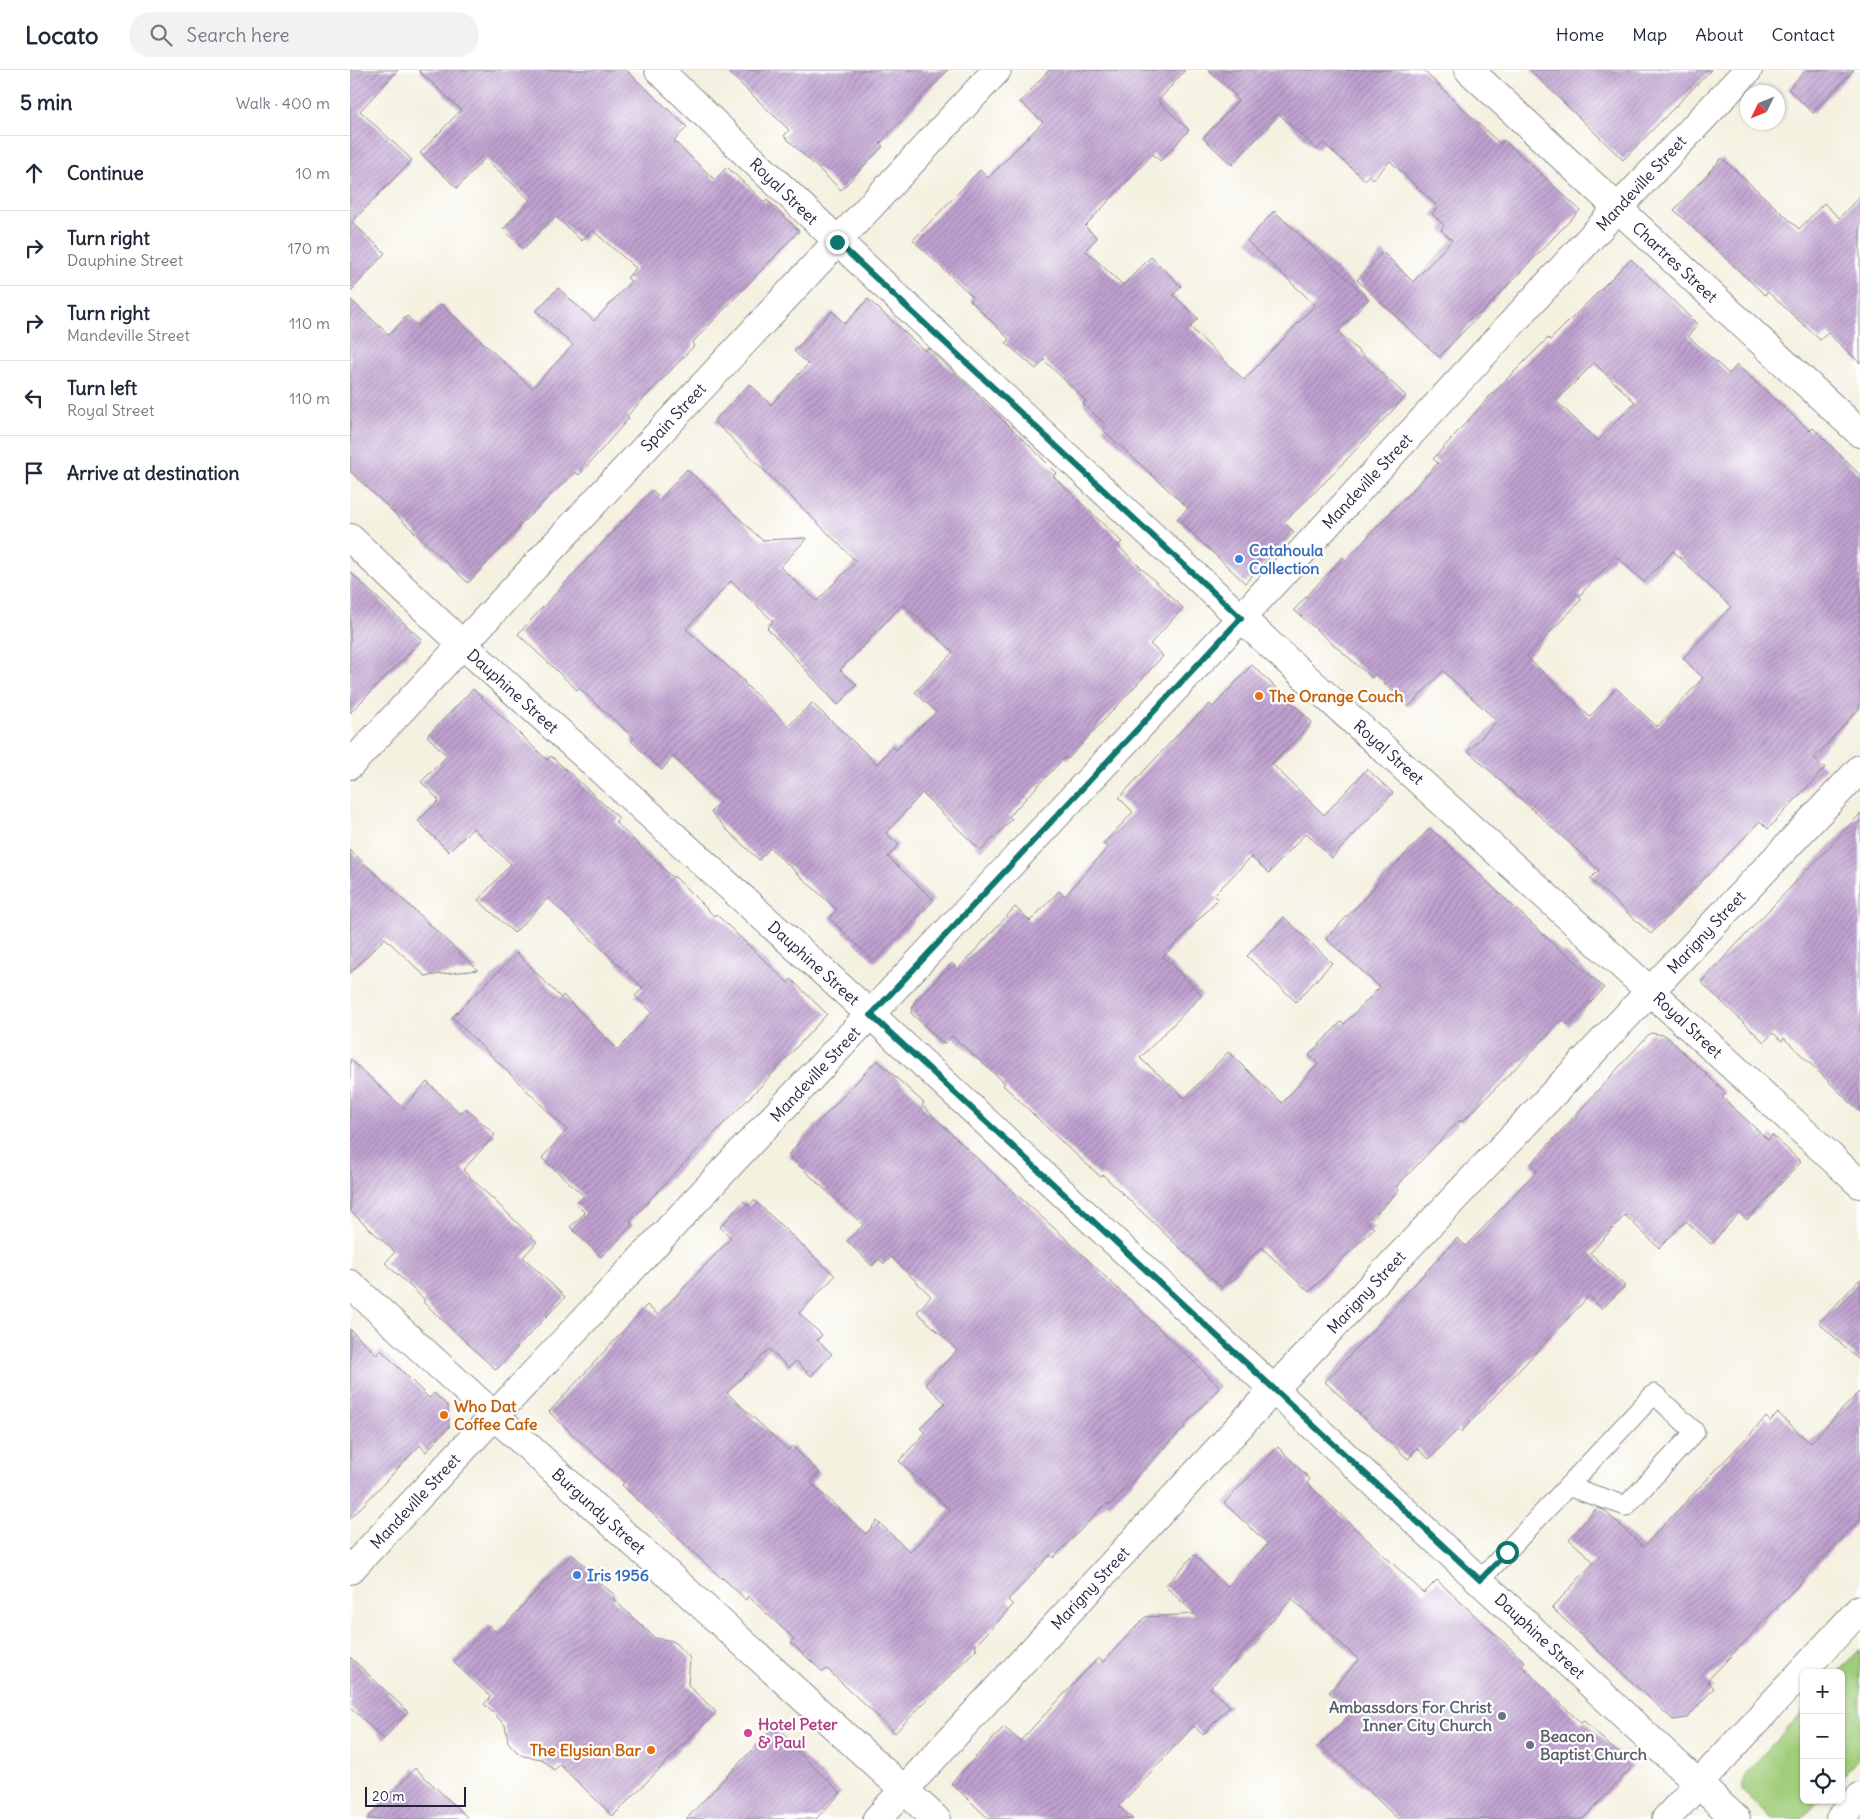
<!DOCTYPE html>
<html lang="en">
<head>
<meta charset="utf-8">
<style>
  body { margin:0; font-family:Delius,sans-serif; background:#f2f2f3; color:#1f2937 }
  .controls { position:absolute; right:15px; bottom:15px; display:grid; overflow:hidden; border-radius:8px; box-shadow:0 1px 4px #0004 }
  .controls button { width:45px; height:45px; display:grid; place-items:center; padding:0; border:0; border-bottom:1px solid #e0e1e3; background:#fff; color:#1f2937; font:25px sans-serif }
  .compass { position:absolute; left:1390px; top:15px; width:45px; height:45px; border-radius:50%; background:#fff; box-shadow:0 1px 4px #0004; rotate:227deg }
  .scale { position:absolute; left:15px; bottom:12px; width:101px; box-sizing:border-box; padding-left:5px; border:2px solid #22223b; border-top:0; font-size:14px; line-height:18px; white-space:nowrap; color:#22223b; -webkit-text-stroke:4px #fff; paint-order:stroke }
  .stop { position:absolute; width:15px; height:15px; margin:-11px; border:4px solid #0f766e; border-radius:50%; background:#fff }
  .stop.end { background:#0f766e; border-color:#fff; box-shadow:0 1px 5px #0008 }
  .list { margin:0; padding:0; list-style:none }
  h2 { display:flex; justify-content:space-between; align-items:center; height:65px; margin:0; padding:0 20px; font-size:21px }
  h2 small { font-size:16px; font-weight:400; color:#747a83 }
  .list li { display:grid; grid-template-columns:32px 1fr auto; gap:15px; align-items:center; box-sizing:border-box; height:75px; padding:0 20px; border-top:1px solid #e0e1e3 }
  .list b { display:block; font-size:19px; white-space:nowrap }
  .list p { margin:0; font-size:16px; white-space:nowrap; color:#747a83 }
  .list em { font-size:16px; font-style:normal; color:#747a83 }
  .icon { flex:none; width:28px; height:28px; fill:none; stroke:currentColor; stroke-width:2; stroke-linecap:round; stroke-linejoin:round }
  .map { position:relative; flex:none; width:1510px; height:1749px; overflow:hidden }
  header { display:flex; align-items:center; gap:30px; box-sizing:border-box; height:70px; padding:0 25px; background:#fff; border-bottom:1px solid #e0e1e3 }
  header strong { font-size:24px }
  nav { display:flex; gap:28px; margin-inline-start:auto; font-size:18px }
  .search { width:350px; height:45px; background:#f2f2f3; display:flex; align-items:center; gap:12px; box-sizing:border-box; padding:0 18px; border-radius:28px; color:#747a83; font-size:19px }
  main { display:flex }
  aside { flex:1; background:#fff }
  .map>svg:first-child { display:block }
</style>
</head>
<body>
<header>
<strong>Locato</strong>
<div class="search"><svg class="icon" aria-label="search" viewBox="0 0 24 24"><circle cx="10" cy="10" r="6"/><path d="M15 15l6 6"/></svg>Search here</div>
<nav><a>Home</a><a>Map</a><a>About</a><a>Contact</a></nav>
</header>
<main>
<aside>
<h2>5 min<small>Walk · 400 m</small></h2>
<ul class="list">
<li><svg class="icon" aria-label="ahead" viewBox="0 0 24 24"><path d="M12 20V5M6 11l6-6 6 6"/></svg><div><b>Continue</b></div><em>10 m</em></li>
<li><svg class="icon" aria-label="right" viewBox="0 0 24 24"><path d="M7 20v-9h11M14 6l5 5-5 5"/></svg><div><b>Turn right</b><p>Dauphine Street</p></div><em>170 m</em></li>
<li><svg class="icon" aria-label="right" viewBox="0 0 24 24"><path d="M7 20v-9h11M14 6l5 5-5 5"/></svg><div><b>Turn right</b><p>Mandeville Street</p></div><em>110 m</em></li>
<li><svg class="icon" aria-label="left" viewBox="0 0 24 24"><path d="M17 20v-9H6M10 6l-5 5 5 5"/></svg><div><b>Turn left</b><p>Royal Street</p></div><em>110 m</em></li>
<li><svg class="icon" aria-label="arrive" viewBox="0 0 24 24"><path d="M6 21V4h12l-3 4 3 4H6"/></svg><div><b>Arrive at destination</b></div></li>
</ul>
</aside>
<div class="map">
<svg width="1510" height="1749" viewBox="0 0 1510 1749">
  <defs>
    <pattern id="building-hatch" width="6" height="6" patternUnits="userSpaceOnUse" patternTransform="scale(1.25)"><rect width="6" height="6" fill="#bfa1d0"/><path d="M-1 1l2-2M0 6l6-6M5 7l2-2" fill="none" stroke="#9b83aa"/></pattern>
  </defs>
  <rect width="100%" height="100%" fill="#fff"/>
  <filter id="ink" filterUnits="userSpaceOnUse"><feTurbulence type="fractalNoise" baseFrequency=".02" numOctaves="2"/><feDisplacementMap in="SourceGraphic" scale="10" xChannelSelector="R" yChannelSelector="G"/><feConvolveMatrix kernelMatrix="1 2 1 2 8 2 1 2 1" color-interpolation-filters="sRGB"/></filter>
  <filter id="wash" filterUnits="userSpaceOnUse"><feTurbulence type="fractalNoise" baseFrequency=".0096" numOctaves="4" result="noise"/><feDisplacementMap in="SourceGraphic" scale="20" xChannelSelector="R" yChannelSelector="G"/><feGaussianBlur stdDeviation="1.12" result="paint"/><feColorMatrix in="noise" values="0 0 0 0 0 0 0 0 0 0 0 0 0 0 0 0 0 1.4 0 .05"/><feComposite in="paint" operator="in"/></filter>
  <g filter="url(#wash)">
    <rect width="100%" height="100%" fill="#f4f1e0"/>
    <g fill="#a0cd7a" stroke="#61785a">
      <path d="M1510 1579V1687L1491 1707V1603H1488Z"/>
      <path d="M1454 1640V1730H1470L1452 1749H1422L1391 1720 1397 1702Z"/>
    </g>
    <g id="blocks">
      <g fill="url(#building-hatch)" fill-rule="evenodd">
        <path d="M0 0H48L10 41 62 90 2 152 35 183 0 222Z"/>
        <path d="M68 0H276L337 57 324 71 365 110 377 97 415 133 417 130 449 161 342 273 344 276 277 346 279 348 229 405 225 402 168 457 170 458 118 513 0 401V229L39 265 57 246 68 256 91 234 182 318 223 275 186 241 208 218 244 251 281 211 277 208 286 198 242 160 232 171 205 146 173 179 153 159 180 130 135 88 107 118 70 83 111 40Z"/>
        <path d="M376 0H598L530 73 533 76 491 120 434 66 439 60Z"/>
        <path d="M699 0H835L808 31 839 60 810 91 803 84 735 156 747 168 735 180 773 215 801 187 831 216 823 225 848 248 840 257 894 310 965 235 897 171 924 141 1019 229 988 262 1056 326 982 405 934 452 944 462 895 513 827 449 838 438 752 359 756 355 733 334 736 331 694 290 686 299 656 273 659 269 620 230 623 227 563 170 630 100 638 108 693 52 670 32Z"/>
        <path d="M858 0H1073L1150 74 1154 70 1230 140 1089 287 1007 210 1033 182 1063 212 1102 170 1091 160 1094 155 1082 144 1088 137 1040 91 1023 109 1019 105 1015 110 973 73 967 80 929 44 882 95 853 68 888 31 885 28 886 26Z"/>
        <path d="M1180 0H1361L1273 90Z"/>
        <path d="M1456 0H1504L1463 43 1438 19Z"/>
        <path d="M1372 88 1449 159 1474 133 1489 148 1510 126V293L1478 263 1470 270 1418 222 1415 225 1324 140Z"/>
        <path d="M1281 189 1348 255 1338 266 1379 304 1387 295 1460 361 1463 358 1510 405V638L1464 688 1475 698 1418 759 1410 751 1301 864 1240 809 1249 800 1118 681 1147 651 1093 601 1059 637 1025 604 1022 608 944 540 993 487 996 490 1088 393 1083 389 1139 327 1198 268 1200 270ZM1244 293 1285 332 1248 371 1206 331ZM1323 481 1381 537 1333 588 1353 608 1307 657 1266 618 1240 647 1177 587 1232 529 1229 526 1266 486 1294 512Z"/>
        <path d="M518 229 575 281 578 278 684 380 707 403 703 406 772 472 768 476 833 538 800 574 813 586 718 689 715 687 659 746 662 749 631 781 572 723 536 763 549 775 538 787 584 830 525 892 479 848 487 840 420 778 409 790 378 761 361 742 370 732 323 687 312 700 281 671 284 668 229 618 227 620 168 564 302 420 311 428 337 399 412 470 457 468 430 497 467 531 506 491 364 351 400 314 421 335 458 294 444 281 482 241 495 254ZM381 511 423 551 417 558 488 635 507 615 490 600 553 534 603 582 565 622 586 642 546 680 543 677 527 694 462 633 438 656 394 613 395 612 336 559Z"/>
        <path d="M0 502 72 570 0 643Z"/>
        <path d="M902 595 962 652 922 694 974 745 1017 699 1043 723 982 788 956 763 919 803 901 787 864 825 868 829 813 887 852 925 790 988 835 1028 878 982 932 1033 968 994 959 985 991 952 994 954 1030 917 976 869 1080 758 1213 883 1215 882 1254 918 1219 956 1213 950 1112 1052 1110 1050 1046 1117 1049 1120 1018 1153 1024 1158 959 1222 911 1177 871 1217 753 1105 751 1107 713 1073 653 1015 655 1013 602 966 594 974 561 943 564 932 602 893 608 899 665 837 680 851 709 821 715 826 758 777 753 774 783 742 769 728 831 661 860 634 863 637Z"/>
        <path d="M123 619 197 690 201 686 269 748 265 752 323 808 324 806 364 846 366 844 438 913 441 909 477 944 410 1017 317 1111 280 1152 283 1155 251 1187 220 1157 235 1143 226 1134 234 1126 192 1088 217 1060 102 947 167 883 211 928 213 925 268 980 302 942 285 926 293 918 198 828 164 863 128 830 161 794 123 758 99 782 68 751 89 730 71 712 97 686 77 666Z"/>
        <path d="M1510 744V1042L1434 968 1432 971 1423 963 1414 972 1351 912Z"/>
        <path d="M0 780 128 900 75 906 35 868 0 903Z"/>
        <path d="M934 847 982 893 946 932 897 886Z"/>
        <path d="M1300 963 1315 965 1376 1023 1372 1027 1418 1070 1422 1065 1451 1092 1397 1150 1389 1143 1361 1174 1336 1151 1309 1178 1275 1145 1240 1183 1275 1216 1252 1239 1239 1226 1111 1362 1108 1359 1079 1389 1067 1378 1058 1389 975 1312 1107 1168 1116 1176 1187 1100 1181 1094Z"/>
        <path d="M0 989 53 1038 77 1012 110 1043 116 1038 145 1065 113 1100 187 1172 173 1187 215 1227 146 1300 73 1232 75 1230 35 1193 45 1182 0 1141Z"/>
        <path d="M527 990 574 1033 572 1035 637 1098 714 1167 870 1317 834 1356 835 1357 760 1435 757 1433 703 1488 700 1485 658 1530 663 1535 625 1576 627 1578 545 1663 477 1599 473 1602 441 1573 444 1569 398 1526 396 1530 373 1508 372 1509 272 1415 274 1412 199 1342 297 1235 308 1245 381 1168 370 1157 394 1131 399 1136 404 1130 485 1206 449 1243 472 1265 467 1270 482 1284 461 1306 446 1291 439 1298 419 1279 377 1323 438 1380 442 1376 470 1403 461 1413 516 1464 527 1451 560 1482 600 1440 549 1391 575 1363 570 1358 595 1333 575 1314 607 1280 567 1242 581 1226 541 1187 534 1194 529 1189 522 1196 497 1171 513 1155 438 1085Z"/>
        <path d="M1510 1209V1291L1469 1253Z"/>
        <path d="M0 1259 27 1285 31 1280 79 1328 84 1323 98 1336 99 1357 76 1382 70 1375 0 1449Z"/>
        <path d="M1510 1321V1450L1357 1611 1364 1618 1337 1648 1323 1650 1202 1538 1244 1492 1219 1469 1247 1438 1254 1440 1293 1477 1416 1347 1420 1351 1428 1343 1460 1373Z"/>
        <path d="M928 1377 960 1409 957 1413 1074 1523 1087 1510 1175 1592 1172 1596 1231 1653 1234 1651 1282 1697 1233 1749H1048L970 1675 1001 1643 979 1622 1009 1590 942 1529 860 1618 880 1636 853 1665 844 1656 769 1736 783 1749H639L601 1713 654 1657 670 1671 748 1588 753 1592 795 1547 845 1544 815 1516 844 1485 877 1517 918 1474 874 1433Z"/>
        <path d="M222 1484 247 1507 245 1509 266 1526 263 1529 305 1568 323 1571 340 1588 338 1615 366 1642 263 1746 210 1695 204 1700 192 1689 173 1686 166 1681 158 1672 155 1655 134 1634 141 1627 103 1592 139 1555 147 1563Z"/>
        <path d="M0 1587 58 1642 34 1669 0 1637Z"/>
        <path d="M423 1658 491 1723 466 1749H336Z"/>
        <path d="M65 1698 119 1749H17Z"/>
      </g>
    </g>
  </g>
  <g filter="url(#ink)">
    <use href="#blocks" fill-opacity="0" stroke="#8b8a8e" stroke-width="1"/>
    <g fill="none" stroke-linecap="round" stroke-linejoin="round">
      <g stroke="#8b8a8e" stroke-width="21">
        <path id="lane" d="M1130 1510 1304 1324 1345 1362 1276 1436 1220 1417"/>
      </g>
      <g stroke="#8b8a8e" stroke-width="30">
        <g id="street">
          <path d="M309 0C501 185 695 367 890 547 1096 737 1305 923 1510 1114"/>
          <path d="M1119 0 1510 363"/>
          <path d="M0 468 111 573 521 945 1386 1749"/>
          <path d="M0 695 647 0"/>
          <path d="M0 1214 586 1749"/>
          <path d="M0 1500 891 548 1267 139 1398 0"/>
          <path d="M527 1749 924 1319 1510 699"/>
        </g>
      </g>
      <g stroke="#8b8a8e" stroke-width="30">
        <g id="secondary">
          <path d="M1316 1749 1510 1539"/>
          <path d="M1490 1749 1510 1727"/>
        </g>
      </g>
      <use href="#lane" stroke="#fff" stroke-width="19"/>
      <use href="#street" stroke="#fff" stroke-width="28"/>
      <use href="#secondary" stroke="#fff" stroke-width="28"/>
    </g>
  </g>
  <g fill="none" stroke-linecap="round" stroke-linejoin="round" filter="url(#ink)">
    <path stroke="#0f766e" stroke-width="6" d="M487 172 891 548 521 945 1130 1510 1157 1482"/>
  </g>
  <g fill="#3f7fe0" stroke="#fff" stroke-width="2">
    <circle cx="889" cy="489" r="5"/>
    <circle cx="227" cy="1505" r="5"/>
  </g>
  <g fill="#e8710a" stroke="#fff" stroke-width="2">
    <circle cx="909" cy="626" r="5"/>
    <circle cx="94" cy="1345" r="5"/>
    <circle cx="301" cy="1680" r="5"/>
  </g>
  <g fill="#6b7280" stroke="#fff" stroke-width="2">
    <circle cx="1152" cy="1646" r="5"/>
    <circle cx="1180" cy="1675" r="5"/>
  </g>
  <circle fill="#d1479c" stroke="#fff" stroke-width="2" cx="398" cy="1663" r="5"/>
  <g text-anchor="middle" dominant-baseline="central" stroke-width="4.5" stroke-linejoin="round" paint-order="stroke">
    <g font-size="16" fill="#22223b" stroke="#fff">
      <text transform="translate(1291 113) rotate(-47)">Mandeville Street</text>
      <text transform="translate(434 121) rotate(44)">Royal Street</text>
      <text transform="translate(1325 192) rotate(43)">Chartres Street</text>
      <text transform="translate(323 347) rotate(-47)">Spain Street</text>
      <text transform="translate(1017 411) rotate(-47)">Mandeville Street</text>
      <text transform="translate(163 621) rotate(42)">Dauphine Street</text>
      <text transform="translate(1039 682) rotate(42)">Royal Street</text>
      <text transform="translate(1356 862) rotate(-47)">Marigny Street</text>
      <text transform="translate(464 893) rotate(42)">Dauphine Street</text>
      <text transform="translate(1338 955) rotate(43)">Royal Street</text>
      <text transform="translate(465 1004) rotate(-47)">Mandeville Street</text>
      <text transform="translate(1016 1222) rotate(-47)">Marigny Street</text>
      <text transform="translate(65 1431) rotate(-47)">Mandeville Street</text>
      <text transform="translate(249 1441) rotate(42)">Burgundy Street</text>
      <text transform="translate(740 1518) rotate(-47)">Marigny Street</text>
      <text transform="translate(1190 1566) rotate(43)">Dauphine Street</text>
    </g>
    <g font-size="16" font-weight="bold" fill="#366cbe" stroke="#fff" text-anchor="start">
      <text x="899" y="480">Catahoula<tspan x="899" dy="18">Collection</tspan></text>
      <text x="237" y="1505">Iris 1956</text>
    </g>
    <g font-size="16" font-weight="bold" fill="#c56008" stroke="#fff" text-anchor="start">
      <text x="919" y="626">The Orange Couch</text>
      <text x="104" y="1336">Who Dat<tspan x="104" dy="18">Coffee Cafe</tspan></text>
      <text x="291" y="1680" text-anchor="end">The Elysian Bar</text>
    </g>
    <g font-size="16" font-weight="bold" fill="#5b616d" stroke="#fff" text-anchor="end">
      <text x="1142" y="1637">Ambassdors For Christ<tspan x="1142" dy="18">Inner City Church</tspan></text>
      <text x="1190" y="1666" text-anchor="start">Beacon<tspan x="1190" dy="18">Baptist Church</tspan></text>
    </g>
    <g font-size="16" font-weight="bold" fill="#b23c85" stroke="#fff" text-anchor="start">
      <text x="408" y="1654">Hotel Peter<tspan x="408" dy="18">&amp; Paul</tspan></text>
    </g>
  </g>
</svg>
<div class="controls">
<button>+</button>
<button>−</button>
<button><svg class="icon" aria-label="locate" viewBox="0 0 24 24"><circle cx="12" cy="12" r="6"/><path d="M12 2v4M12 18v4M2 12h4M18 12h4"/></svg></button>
</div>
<svg class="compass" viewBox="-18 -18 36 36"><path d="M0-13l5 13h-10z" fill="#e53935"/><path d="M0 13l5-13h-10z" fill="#747a83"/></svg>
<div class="scale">20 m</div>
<div class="stop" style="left:1157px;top:1482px"></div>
<div class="stop end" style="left:487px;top:172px"></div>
</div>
</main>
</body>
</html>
